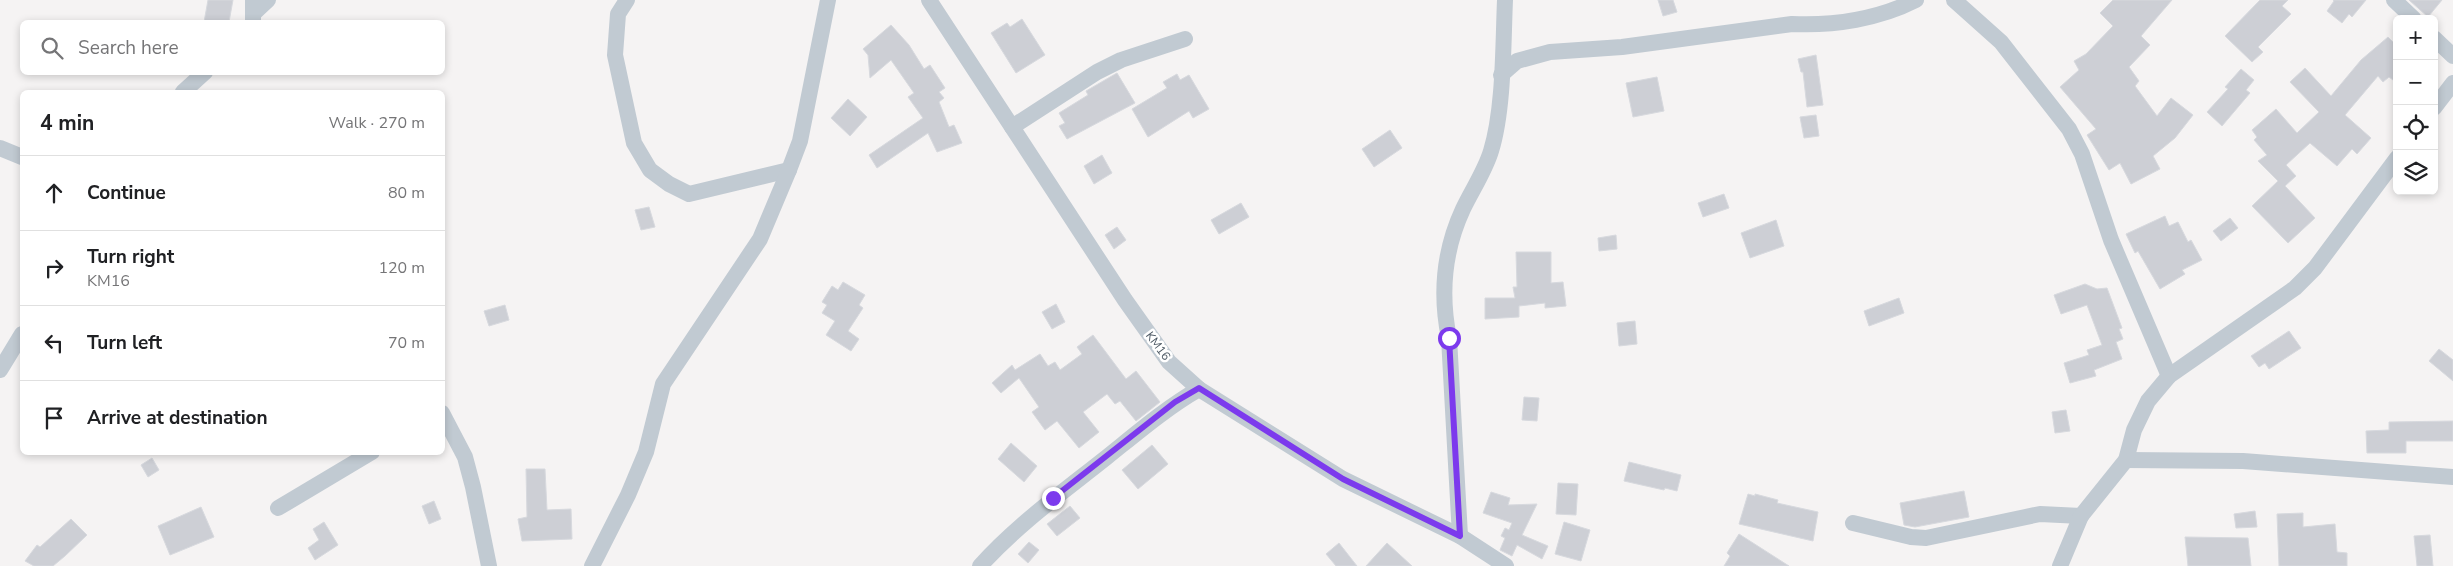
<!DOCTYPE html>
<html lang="en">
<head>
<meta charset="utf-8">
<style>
  body { margin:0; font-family:"Nunito Sans",sans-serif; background:#f2f2f2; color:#202124 }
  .controls { position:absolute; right:15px; top:15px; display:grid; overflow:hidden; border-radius:8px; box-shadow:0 2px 8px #0003 }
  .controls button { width:45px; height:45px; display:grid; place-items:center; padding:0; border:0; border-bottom:1px solid #e0e0e0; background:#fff; color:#202124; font:25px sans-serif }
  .stop { position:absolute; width:15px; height:15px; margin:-11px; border:4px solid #7c3aed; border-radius:50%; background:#fff }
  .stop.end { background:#7c3aed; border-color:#fff; box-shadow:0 1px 5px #0008 }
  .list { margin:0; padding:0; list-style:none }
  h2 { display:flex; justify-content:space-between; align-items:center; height:65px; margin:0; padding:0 20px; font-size:21px }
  h2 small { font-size:16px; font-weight:400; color:#757577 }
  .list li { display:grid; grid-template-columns:32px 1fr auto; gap:15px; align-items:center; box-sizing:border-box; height:75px; padding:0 20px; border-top:1px solid #e0e0e0 }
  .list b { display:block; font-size:19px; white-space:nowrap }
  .list p { margin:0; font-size:16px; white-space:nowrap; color:#757577 }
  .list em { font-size:16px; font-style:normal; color:#757577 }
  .icon { flex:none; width:28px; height:28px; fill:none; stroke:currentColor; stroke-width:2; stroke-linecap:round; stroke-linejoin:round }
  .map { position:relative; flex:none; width:2453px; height:566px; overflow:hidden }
  .search { position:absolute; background:#fff; box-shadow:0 2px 8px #0003; left:20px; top:20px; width:425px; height:55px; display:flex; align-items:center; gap:12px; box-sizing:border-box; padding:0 18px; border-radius:8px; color:#757577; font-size:19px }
  .panel { position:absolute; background:#fff; box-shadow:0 2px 8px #0003; left:20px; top:90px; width:425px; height:365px; border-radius:8px }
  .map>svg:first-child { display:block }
</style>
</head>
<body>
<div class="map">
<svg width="2453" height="566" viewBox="0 0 2453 566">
  <rect width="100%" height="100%" fill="#f5f3f3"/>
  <g fill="#cdcfd5" stroke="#d7d9de">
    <path d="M208 0H233L229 22H204Z"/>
    <path d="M1658 0H1673L1677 12 1663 16Z"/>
    <path d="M2113 0H2172L2141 36 2150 45 2129 67 2139 81 2135 86 2157 116 2171 98 2193 115 2175 138 2153 156 2160 169 2131 184 2120 163 2109 170 2087 135 2096 129 2060 87 2079 70 2074 61 2086 54 2113 26 2100 13Z"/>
    <path d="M2260 0H2288L2282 6 2291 14 2258 47 2263 52 2252 62 2225 36Z"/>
    <path d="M2333 0H2366L2352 17 2349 14 2342 23 2327 11 2334 1Z"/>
    <path d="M2409 0H2442L2428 17Z"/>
    <path d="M1022 19 1045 55 1016 73 991 33 1007 23 1010 27Z"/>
    <path d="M891 25 909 45 924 69 930 65 945 88 939 92 944 98 939 102 949 127 954 125 962 143 937 152 928 133 877 168 869 155 923 118 908 97 914 93 891 60 870 78 868 55 863 49Z"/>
    <path d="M2388 37 2397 46V83L2389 77 2383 82 2378 76 2345 115 2371 138 2357 154 2352 149 2337 166 2310 143 2286 165 2296 176 2285 186 2315 218 2288 243 2252 206 2278 181 2258 161 2267 155 2254 140 2257 137 2252 130 2276 109 2297 133 2319 112 2290 82 2305 68 2331 96 2361 60Z"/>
    <path d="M1816 55 1823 105 1807 107 1803 72H1801L1798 59Z"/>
    <path d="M2241 69 2254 80 2246 90 2250 93 2222 126 2207 112 2228 89 2225 87Z"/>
    <path d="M1117 73 1135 103 1067 139 1059 126 1065 123 1059 113 1088 95 1086 91Z"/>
    <path d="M1177 74 1180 80 1189 75 1209 109 1193 118 1189 111 1148 137 1132 109 1167 88 1163 82Z"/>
    <path d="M1657 77 1664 111 1633 117 1626 83Z"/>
    <path d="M848 99 867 117 850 136 831 118Z"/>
    <path d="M1816 115 1819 136 1804 138 1800 117Z"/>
    <path d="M1390 130 1402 148 1374 167 1362 149Z"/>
    <path d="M1102 155 1112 173 1094 184 1084 166Z"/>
    <path d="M1724 194 1729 208 1703 217 1698 203Z"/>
    <path d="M1241 203 1249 217 1219 234 1211 220Z"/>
    <path d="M649 207 655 227 641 230 635 210Z"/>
    <path d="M2165 216 2169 226 2178 222 2188 242 2191 240 2202 260 2182 270 2185 274 2160 289 2138 251 2135 253 2126 234Z"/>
    <path d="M2230 218 2238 228 2221 241 2213 231Z"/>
    <path d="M1776 220 1784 246 1750 258 1741 233Z"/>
    <path d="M1117 227 1126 240 1114 249 1105 235Z"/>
    <path d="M1616 235 1617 249 1599 251 1598 238Z"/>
    <path d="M1516 252H1551V283L1563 282 1566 306 1545 308V303L1519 306V317L1485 319V298H1515L1513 287H1517Z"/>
    <path d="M843 282 865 295 859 305 863 308 848 331 859 339 851 351 826 335 835 321 822 313 827 305 822 302 832 286 838 290Z"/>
    <path d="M2085 284 2097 289 2107 288 2122 328 2119 329 2123 339 2116 342 2122 359 2094 370 2096 376 2070 383 2064 363 2089 355 2087 350 2102 345 2087 305 2061 314 2054 295Z"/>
    <path d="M1899 298 1904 313 1869 326 1864 311Z"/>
    <path d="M1056 304 1065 322 1052 329 1042 312Z"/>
    <path d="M505 305 509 320 489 326 484 311Z"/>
    <path d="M1635 321 1637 344 1619 346 1617 323Z"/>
    <path d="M2289 331 2301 348 2269 369 2265 363 2259 367 2251 356Z"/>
    <path d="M1093 335 1126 379 1136 371 1160 402 1136 421 1120 401 1115 404 1107 394 1083 412 1099 432 1079 448 1057 421 1045 430 1032 412 1039 407 1019 378 1001 393 992 383 1012 365 1015 370 1040 354 1048 366 1055 362 1060 370 1082 354 1077 347Z"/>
    <path d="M2439 349 2453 360V381L2429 361Z"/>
    <path d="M1524 397 1539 398 1537 421 1522 420Z"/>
    <path d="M2066 410 2070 431 2055 433 2052 412Z"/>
    <path d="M2453 421V441H2406V453H2367L2366 431 2389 430V422Z"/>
    <path d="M1011 443 1037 466 1024 482 998 459Z"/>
    <path d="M1152 445 1168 464 1138 489 1122 470Z"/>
    <path d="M152 458 159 470 148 477 141 465Z"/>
    <path d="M1629 462 1681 475 1677 491 1665 488 1664 490 1624 481Z"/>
    <path d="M526 469H545L547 510 571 509 572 539 522 541 518 519 527 517Z"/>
    <path d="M1558 483 1578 484 1576 515 1556 514Z"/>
    <path d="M1964 491 1969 517 1915 527 1904 525 1900 503Z"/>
    <path d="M1491 492 1510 498 1508 505 1537 504 1522 535 1548 546 1542 559 1517 545 1512 556 1500 550 1505 538 1501 536 1505 528 1509 530 1512 523 1483 513Z"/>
    <path d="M1748 494 1755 496V494L1778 500 1777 503 1818 512 1813 541 1739 524Z"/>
    <path d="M434 501 441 519 429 524 422 506Z"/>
    <path d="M1070 506 1080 518 1057 536 1047 524Z"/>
    <path d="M201 507 214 537 170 555 158 526Z"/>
    <path d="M2255 511 2257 527 2236 528 2234 514Z"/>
    <path d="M2303 513V527L2335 524 2337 552 2347 553V566H2279L2277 514Z"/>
    <path d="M71 519 87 535 65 556 53 566H34L25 561 37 545 40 547Z"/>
    <path d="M324 522 338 545 315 560 308 548 319 540 313 529Z"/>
    <path d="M1564 522 1590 530 1581 561 1555 554Z"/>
    <path d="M1739 534 1789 566H1724L1730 556 1727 553Z"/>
    <path d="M2430 535 2433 566H2417L2414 536Z"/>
    <path d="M2185 537 2248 538 2251 566H2188Z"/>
    <path d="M1029 542 1039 550 1028 563 1018 554Z"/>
    <path d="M1339 543 1357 566H1336L1326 554Z"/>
    <path d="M1387 543 1412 566H1366Z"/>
  </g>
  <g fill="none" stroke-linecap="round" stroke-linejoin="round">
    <g stroke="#c1cad2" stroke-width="16">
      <path d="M627 0 618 14 615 55 634 143 650 170 669 184 689 194 789 170"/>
      <path d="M929 0 1125 300 1169 362 1199 389 1343 479 1460 536 1506 566"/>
      <path d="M1954 0 2001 42 2069 129 2082 154 2111 240 2169 376"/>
      <path d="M2394 0 2414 19"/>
      <path d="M253 14 268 0"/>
      <path d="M253 22V0"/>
      <path d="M2434 38 2453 56"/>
      <path d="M1501 75 1517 61 1550 52 1622 47 1792 24C1834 26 1879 19 1916 0"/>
      <path d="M183 92 205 72"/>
      <path d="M2434 108 2453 83"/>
      <path d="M1012 127 1097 72 1121 60 1185 39"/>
      <path d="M0 148 22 157"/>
      <path d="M0 370 22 334"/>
      <path d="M442 413 465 457 473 487 489 566"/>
      <path d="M2126 460 2243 461 2453 477"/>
      <path d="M278 508 372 452"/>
      <path d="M1853 523 1911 537 1926 538 2040 514 2081 516"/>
      <path d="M1460 536 1449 338C1440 294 1444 250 1463 209 1472 190 1485 171 1491 151 1504 109 1503 45 1505 0"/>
      <path d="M592 566 628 495 646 452 663 384 760 239 789 170 800 141 828 0"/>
      <path d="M980 566C1018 524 1063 492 1107 457 1137 433 1166 408 1199 389"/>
      <path d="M2060 566 2081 516 2126 460 2134 430 2148 401 2169 376 2295 288 2315 268 2397 158"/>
    </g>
  </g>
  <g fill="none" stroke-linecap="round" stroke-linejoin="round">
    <path stroke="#7c3aed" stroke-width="6" d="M1053 498 1175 402 1199 388 1343 479 1460 536 1449 338"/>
  </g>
  <g text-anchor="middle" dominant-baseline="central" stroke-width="5" stroke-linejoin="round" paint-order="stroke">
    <g font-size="12" fill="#4a5661" stroke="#fff">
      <text transform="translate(1158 346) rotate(53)">KM16</text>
    </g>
  </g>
</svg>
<div class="controls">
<button>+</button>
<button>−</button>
<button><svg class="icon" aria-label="locate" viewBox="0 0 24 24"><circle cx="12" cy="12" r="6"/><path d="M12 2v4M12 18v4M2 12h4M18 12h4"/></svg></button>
<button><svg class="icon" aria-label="layers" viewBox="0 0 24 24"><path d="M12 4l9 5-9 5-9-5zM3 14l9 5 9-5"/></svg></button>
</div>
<div class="stop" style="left:1449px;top:338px"></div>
<div class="stop end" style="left:1053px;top:498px"></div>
<div class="search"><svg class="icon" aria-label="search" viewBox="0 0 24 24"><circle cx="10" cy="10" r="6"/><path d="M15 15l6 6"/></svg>Search here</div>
<section class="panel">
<h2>4 min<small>Walk · 270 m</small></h2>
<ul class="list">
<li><svg class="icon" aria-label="ahead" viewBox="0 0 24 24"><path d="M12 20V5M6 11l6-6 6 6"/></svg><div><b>Continue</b></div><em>80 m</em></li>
<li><svg class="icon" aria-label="right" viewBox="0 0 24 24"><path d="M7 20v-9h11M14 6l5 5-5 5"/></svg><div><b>Turn right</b><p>KM16</p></div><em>120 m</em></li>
<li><svg class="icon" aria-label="left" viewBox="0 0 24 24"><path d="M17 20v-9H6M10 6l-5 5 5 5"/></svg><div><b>Turn left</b></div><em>70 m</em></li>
<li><svg class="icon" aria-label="arrive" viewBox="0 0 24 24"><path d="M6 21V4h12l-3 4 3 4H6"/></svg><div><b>Arrive at destination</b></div></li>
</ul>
</section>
</div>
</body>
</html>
